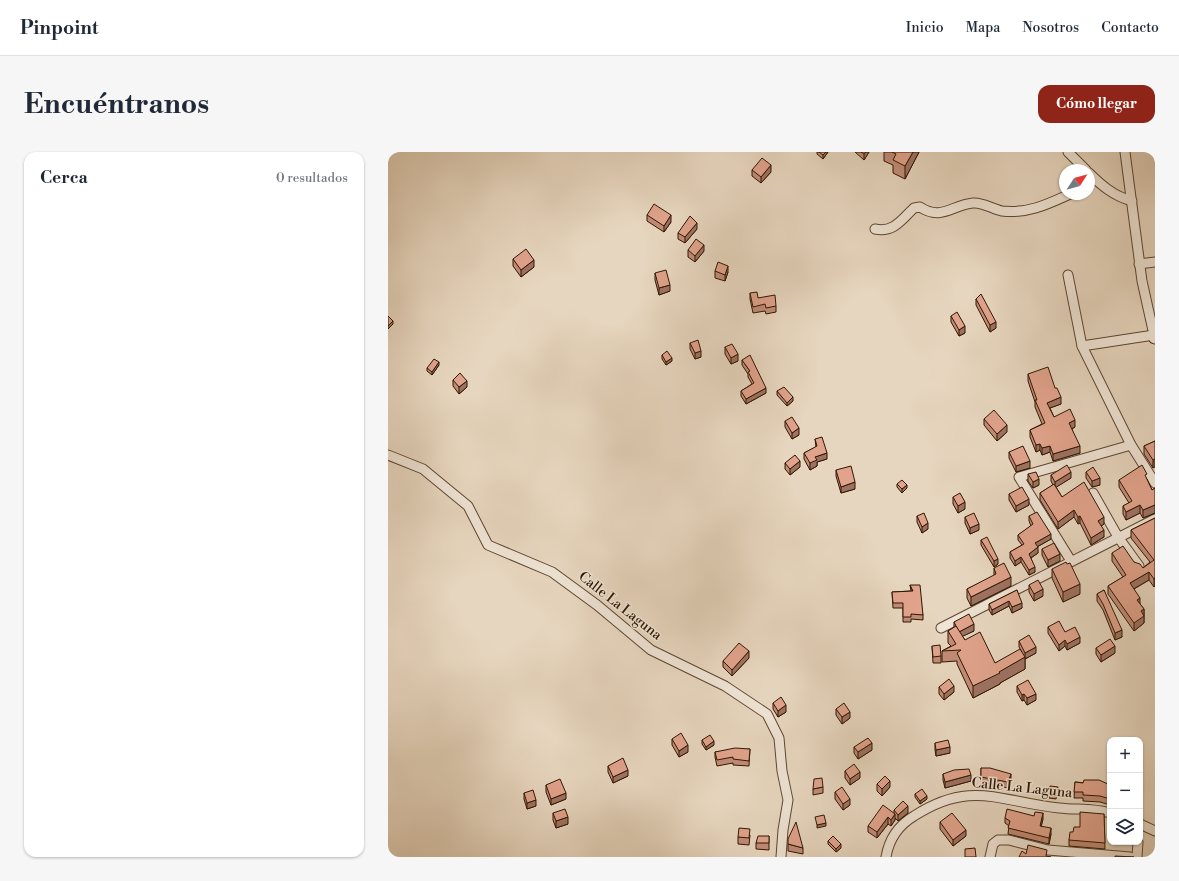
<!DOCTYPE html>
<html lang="es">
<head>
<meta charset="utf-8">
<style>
  body { margin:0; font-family:"Libre Bodoni",serif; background:#f6f6f7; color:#1f2937 }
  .controls { position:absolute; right:12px; bottom:12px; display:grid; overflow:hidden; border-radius:8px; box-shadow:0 1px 3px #0004 }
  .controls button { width:36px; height:36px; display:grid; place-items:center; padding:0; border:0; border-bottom:1px solid #e0e1e3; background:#fff; color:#1f2937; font:20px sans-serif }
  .compass { position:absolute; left:671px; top:12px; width:36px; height:36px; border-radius:50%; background:#fff; box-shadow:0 1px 3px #0004; rotate:54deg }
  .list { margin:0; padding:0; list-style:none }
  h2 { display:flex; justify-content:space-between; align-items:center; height:52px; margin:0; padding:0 16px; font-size:17px }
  h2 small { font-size:13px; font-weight:400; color:#747a83 }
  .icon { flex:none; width:22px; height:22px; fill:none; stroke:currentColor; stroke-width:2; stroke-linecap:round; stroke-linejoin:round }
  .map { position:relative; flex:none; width:767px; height:705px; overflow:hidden; border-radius:12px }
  header { display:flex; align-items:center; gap:24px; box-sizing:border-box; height:56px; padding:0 20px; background:#fff; border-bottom:1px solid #e0e1e3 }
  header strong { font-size:19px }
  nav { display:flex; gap:22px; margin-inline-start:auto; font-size:14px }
  .intro { display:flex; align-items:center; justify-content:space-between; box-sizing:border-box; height:96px; padding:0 24px }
  h1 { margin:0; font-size:28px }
  .button { padding:10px 18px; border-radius:12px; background:#8f2418; color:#fff; font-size:14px; font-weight:700 }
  main { display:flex; gap:24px; padding:0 24px }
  aside { flex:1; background:#fff; border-radius:12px; box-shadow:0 1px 3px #0004 }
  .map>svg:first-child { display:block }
</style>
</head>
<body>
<header>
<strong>Pinpoint</strong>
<nav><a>Inicio</a><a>Mapa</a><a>Nosotros</a><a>Contacto</a></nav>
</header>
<div class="intro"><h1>Encuéntranos</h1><a class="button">Cómo llegar</a></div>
<main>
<aside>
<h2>Cerca<small>0 resultados</small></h2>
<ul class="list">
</ul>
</aside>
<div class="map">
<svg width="767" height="705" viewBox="0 0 767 705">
  <rect width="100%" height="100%" fill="#e7d6bf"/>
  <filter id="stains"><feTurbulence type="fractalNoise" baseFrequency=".005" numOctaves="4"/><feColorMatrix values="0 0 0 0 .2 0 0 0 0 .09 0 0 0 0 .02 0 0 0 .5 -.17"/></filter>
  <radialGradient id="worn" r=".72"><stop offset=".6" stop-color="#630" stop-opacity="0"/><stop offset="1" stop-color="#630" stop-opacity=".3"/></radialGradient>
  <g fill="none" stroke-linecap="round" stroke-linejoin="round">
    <g stroke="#5d4630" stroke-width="11">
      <g id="street">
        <path d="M680 0 698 18"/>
        <path d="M701 21C714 34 726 44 744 49"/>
        <path d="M487 77C506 81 514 67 526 56L532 55C553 69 564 53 585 51 595 50 604 57 614 59 640 62 660 52 682 42"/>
        <path d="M751 112 767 110"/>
        <path d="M680 123 694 194 743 293 767 331"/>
        <path d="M694 194 766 183 754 129 737 0"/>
        <path d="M0 303 35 317 80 354 100 393 164 420 209 453 263 498 337 534 379 562 391 586 394 619 400 648 395 678 393 705"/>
        <path d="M705 341 730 385 751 414"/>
        <path d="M683 409 631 325 743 293"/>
        <path d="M553 476 767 367"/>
        <path d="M752 672 767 679"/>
        <path d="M498 705C501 687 511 673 526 664 583 627 612 650 671 656 689 658 705 656 722 661"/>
        <path d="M602 705 605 692 610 688H621L660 698 742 705"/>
        <path d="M749 705 750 690"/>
      </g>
    </g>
    <g stroke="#2f1601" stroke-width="15">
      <path id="secondary" d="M766 183 767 185"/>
    </g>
    <use href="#street" stroke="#efe4d5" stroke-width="9"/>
    <use href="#secondary" stroke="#efe4d5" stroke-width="13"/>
  </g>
  <g fill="#c28c78" stroke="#2f1601">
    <path d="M429 0H440L435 7 429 2Z"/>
    <path d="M467 0H481L476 8Z"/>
    <path d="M496 0H531L517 27 505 21V13L496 9Z"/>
    <path d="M364 18 383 20 373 31 364 24Z"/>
    <path d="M259 63 283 70 276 80 259 69Z"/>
    <path d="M309 77 297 91 290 87V81Z"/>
    <path d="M300 98 316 99 307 110 300 105Z"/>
    <path d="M125 107 146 115 133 125 125 114Z"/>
    <path d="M327 119 340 120 337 129 327 126Z"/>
    <path d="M267 121 282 139 271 143 267 128Z"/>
    <path d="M362 141 370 146 388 154V160L378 162 377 159 365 161 362 147Z"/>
    <path d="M588 147 608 176 602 180 588 153Z"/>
    <path d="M563 164 577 181 571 184 563 170Z"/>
    <path d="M302 191 313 205 307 207 302 197Z"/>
    <path d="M337 195 350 209 343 212 337 202Z"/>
    <path d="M274 203 284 209 278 213 274 207Z"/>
    <path d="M354 208 378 241 358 252 353 244V239L364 232 360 225V222L354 213Z"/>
    <path d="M51 213 44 223 39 219V216Z"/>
    <path d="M640 222 667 236 673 252 662 256 666 265 687 275 684 277 692 301 665 309 662 300 654 303 652 298 648 300 642 285V278L654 272 647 255V250L640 229Z"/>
    <path d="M65 228 79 235 71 242 65 234Z"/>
    <path d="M389 239 405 249 399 254 389 243Z"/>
    <path d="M596 267 619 280 609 289 596 273Z"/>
    <path d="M397 269 411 283 404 287 397 275Z"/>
    <path d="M427 287 439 307 429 310V314L422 318 416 307V301L428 295Z"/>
    <path d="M767 289 765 316 756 302V294Z"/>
    <path d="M621 300 642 316 628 320 621 306Z"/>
    <path d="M397 311 412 315 402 323 397 317Z"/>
    <path d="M448 318 467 337 453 341 448 324Z"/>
    <path d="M698 320 712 333 704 335 698 326Z"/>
    <path d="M640 322 651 333 645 336 640 329Z"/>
    <path d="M663 323 683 326 668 335 674 345 716 372 713 374 716 385 703 393 692 371 690 372 686 365 670 377 652 348V341L665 333 663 329Z"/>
    <path d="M759 327 764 338 767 336V361L755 366 752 361 738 368 735 362V354L741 351 731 335V328Z"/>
    <path d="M509 332 519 336 514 341 509 335Z"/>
    <path d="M621 342 641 353 628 360 621 348Z"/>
    <path d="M565 345 577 357 570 361 565 352Z"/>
    <path d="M529 364 540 377 534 381 529 370Z"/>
    <path d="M641 364 663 387 649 395 650 401 643 406 647 420 641 423 633 410 627 414 622 406V400L634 393 630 388V383L643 374 641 369Z"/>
    <path d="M577 365 591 378 582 382 577 371Z"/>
    <path d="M767 366V434L766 435 761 428 746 437 752 452 756 457V471L746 479 720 442V434L735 425 724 409V401L746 410 755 416 762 410 743 386V378Z"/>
    <path d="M593 388 610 412 606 415 593 393Z"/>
    <path d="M654 397 672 409 660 415 654 403Z"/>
    <path d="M606 416 623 434 583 454 579 446V437L606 424Z"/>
    <path d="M664 417 692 442 675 450 664 426Z"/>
    <path d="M522 433 535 463V468L523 467V470H515V456H505L504 440 523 439Z"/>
    <path d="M641 433 655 444 646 449 641 440Z"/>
    <path d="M629 438 634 456 624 461 621 454 604 463 601 458V452Z"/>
    <path d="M716 438 734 485 727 488 715 458 709 449V442Z"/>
    <path d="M566 470 586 479 574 484 577 488 607 511 634 500 631 495V489L648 501 637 507V505V517L612 531V532L585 546 569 512V509L554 510V499L563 494 560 491V479L566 476Z"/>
    <path d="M660 475 677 480 692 491 679 498 677 494 671 499 660 481Z"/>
    <path d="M544 494 553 504V511H545Z"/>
    <path d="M708 496 727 501 713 510 708 502Z"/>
    <path d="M361 506 344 524 335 515V509Z"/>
    <path d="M629 534 648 548 639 553 636 548 634 549 629 540Z"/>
    <path d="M551 535 566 540 556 548 551 542Z"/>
    <path d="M385 551 398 560 390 565 385 557Z"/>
    <path d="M448 557 462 566 454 572 448 563Z"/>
    <path d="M284 587 300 600 291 605 284 593Z"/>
    <path d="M314 588 326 593 318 598 314 592Z"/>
    <path d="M547 591 562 601 548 604 547 598Z"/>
    <path d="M466 595 484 598 470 607 466 601Z"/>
    <path d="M362 597 361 614 345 613V611L329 614 327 605V600Z"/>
    <path d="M220 614 240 624 225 631 220 620Z"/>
    <path d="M593 616 623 628 620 636 593 630Z"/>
    <path d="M457 619 472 626 462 633 457 626Z"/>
    <path d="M555 622 583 629 557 636 555 628Z"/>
    <path d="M687 630 722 633V653L712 650 695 649V646H686Z"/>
    <path d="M489 632 502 635 494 644 489 639Z"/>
    <path d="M158 633 178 647 163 653 158 640Z"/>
    <path d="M435 635V641L425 643V637Z"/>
    <path d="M670 638 668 647 661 646V643Z"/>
    <path d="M447 640 462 653 455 658 447 647Z"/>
    <path d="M136 641 148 654 139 657 136 647Z"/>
    <path d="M527 642 539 647 532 652 527 645Z"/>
    <path d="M506 658 520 661 510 669 507 666V668L503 674 500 672 489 686 480 680V674L506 661Z"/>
    <path d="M165 661 180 672 168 676 165 668Z"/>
    <path d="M716 662 717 697 681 694V688L685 680 692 675Z"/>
    <path d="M617 666 655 667 653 674 663 682 661 692 620 682 621 674 617 671Z"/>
    <path d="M552 670 578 684 565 694 552 677Z"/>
    <path d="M362 683 361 693 350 692V685Z"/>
    <path d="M381 684V698L368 697V691Z"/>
    <path d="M440 689 453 696 448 700 440 692Z"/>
    <path d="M400 692 415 696V702L400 699Z"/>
  </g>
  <g fill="#9e7262" stroke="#2f1601">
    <path d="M438 0H440L435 7V3Z"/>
    <path d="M478 0H481L476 8V2Z"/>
    <path d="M525 0H531L517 27V14Z"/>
    <path d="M383 13V20L373 31V25Z"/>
    <path d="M283 63V70L276 80V74Z"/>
    <path d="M309 71V77L297 91V85Z"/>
    <path d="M316 93V99L307 110V104Z"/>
    <path d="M146 108V115L133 125V118Z"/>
    <path d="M340 114V120L337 129V123Z"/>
    <path d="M282 133V139L271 143V136Z"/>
    <path d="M5 169V172L0 177V174Z"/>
    <path d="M608 170V176L602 180V173Z"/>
    <path d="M577 174V181L571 184V178Z"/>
    <path d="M313 199V205L307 207V201Z"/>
    <path d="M350 202V209L343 212V206Z"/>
    <path d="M284 206V209L278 213V210Z"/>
    <path d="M51 210V213L44 223V220Z"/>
    <path d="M79 229V235L71 242V235Z"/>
    <path d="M378 236V241L358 252V247Z"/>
    <path d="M405 245V249L399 254V251Z"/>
    <path d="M673 245V252L659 257V251Z"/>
    <path d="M687 268V275L681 278V271Z"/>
    <path d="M619 273V280L609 289V282Z"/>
    <path d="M411 276V283L404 287V281Z"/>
    <path d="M652 292V298L648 300V293Z"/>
    <path d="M662 294V300L654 303V296Z"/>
    <path d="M692 294V301L665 309V302Z"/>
    <path d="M439 301V307L429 310V314L422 318V311L427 305Z"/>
    <path d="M767 307V315L765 316V308Z"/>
    <path d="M412 309V315L402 323V317Z"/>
    <path d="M642 309V316L628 320V314Z"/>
    <path d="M683 320V326L667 336V330Z"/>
    <path d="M712 326V333L704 335V329Z"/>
    <path d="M651 327V333L645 336V330Z"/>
    <path d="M467 330V337L453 341V335Z"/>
    <path d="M519 333V336L514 341V337Z"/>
    <path d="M641 347V353L628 360V354Z"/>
    <path d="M577 350V357L570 361V354Z"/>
    <path d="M752 353V361L738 368V360Z"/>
    <path d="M767 353V361L755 366V358Z"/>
    <path d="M686 358V365L670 377V370Z"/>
    <path d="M692 364V371L690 372V365Z"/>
    <path d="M716 365V372L710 376V369Z"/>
    <path d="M540 371V377L534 381V375Z"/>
    <path d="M591 372V378L582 382V376Z"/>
    <path d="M716 378V385L703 393V386Z"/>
    <path d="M663 382V387L647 396V391Z"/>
    <path d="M650 395V401L641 407V402Z"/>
    <path d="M672 402V409L660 415V408Z"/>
    <path d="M633 405V410L627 414V409Z"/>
    <path d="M610 407V412L606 415V409Z"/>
    <path d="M647 415V420L641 423V418Z"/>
    <path d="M761 420V428L742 439V431Z"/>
    <path d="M623 425V434L583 454V445Z"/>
    <path d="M767 426V434L766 435V427Z"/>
    <path d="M692 432V442L675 450V440Z"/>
    <path d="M655 437V444L646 449V442Z"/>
    <path d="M752 446V453L749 448Z"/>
    <path d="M621 449V454L604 463V458Z"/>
    <path d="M634 451V456L624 461V455Z"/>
    <path d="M756 457V471L746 479V471L753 459Z"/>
    <path d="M586 472V479L571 486V480Z"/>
    <path d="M734 478V485L727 488V481Z"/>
    <path d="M692 485V491L679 498V492Z"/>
    <path d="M677 488V494L671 499V493Z"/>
    <path d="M727 494V501L713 510V503Z"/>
    <path d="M648 495V501L637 507V501Z"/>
    <path d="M361 499V506L344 524V518Z"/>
    <path d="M637 505V517L612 531V532L585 546V534Z"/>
    <path d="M566 534V540L556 548V542Z"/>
    <path d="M636 542V548L634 549V543Z"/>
    <path d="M648 542V548L639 553V546Z"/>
    <path d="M398 553V560L390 565V559Z"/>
    <path d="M462 560V566L454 572V565Z"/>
    <path d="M326 589V593L318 598V595Z"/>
    <path d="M484 591V598L470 607V600Z"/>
    <path d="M300 593V600L291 605V599Z"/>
    <path d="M562 595V601L548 604V598Z"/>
    <path d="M240 618V624L225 631V625Z"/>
    <path d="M472 620V626L462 633V627Z"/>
    <path d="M623 622V628L620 636V630Z"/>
    <path d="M583 623V629L557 636V630Z"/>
    <path d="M502 629V635L494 644V637Z"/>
    <path d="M178 641V647L163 653V647Z"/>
    <path d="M539 644V647L532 652V649Z"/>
    <path d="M462 647V653L455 658V652Z"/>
    <path d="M148 648V654L139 657V651Z"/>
    <path d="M520 654V661L510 669V663Z"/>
    <path d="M655 661V667L652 680V674Z"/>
    <path d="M507 662V668L503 674V668Z"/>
    <path d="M180 665V672L168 676V669Z"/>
    <path d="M500 665V672L489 686V680Z"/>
    <path d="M438 671V674L429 676V673Z"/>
    <path d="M663 676V682L661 692V686Z"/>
    <path d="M578 678V684L565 694V688Z"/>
    <path d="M453 692V696L448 700V697Z"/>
  </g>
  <g fill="#e1a38c" stroke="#2f1601">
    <path d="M431 0H438L435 3Z"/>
    <path d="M473 0H478L476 2Z"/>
    <path d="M504 0H525L517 14 505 8 508 2Z"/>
    <path d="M374 6 383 13 373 25 364 18Z"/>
    <path d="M266 52 283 63 276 74 259 63Z"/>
    <path d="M302 64 309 71 297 85 290 81Z"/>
    <path d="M308 87 316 93 307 104 300 98Z"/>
    <path d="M138 97 146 108 133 118 125 107Z"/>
    <path d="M330 110 340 114 337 123 327 119Z"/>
    <path d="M278 118 282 133 271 136 267 121Z"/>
    <path d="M369 140 370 146 387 143 388 154 378 156 377 152 365 155 362 141Z"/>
    <path d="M593 142 608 170 602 173 588 147Z"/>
    <path d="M569 160 577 174 571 178 563 164Z"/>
    <path d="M0 164 5 169 0 174Z"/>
    <path d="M310 188 313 199 307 201 302 191Z"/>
    <path d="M344 192 350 202 343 206 337 195Z"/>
    <path d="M279 199 284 206 278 210 274 203Z"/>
    <path d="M362 203 378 236 358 247 353 239 366 231 360 220 362 219 354 208Z"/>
    <path d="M46 207 51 210 44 220 39 216Z"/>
    <path d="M660 215 667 236H669L673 245 659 251 666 265 682 257 687 268 681 271 692 294 665 302 662 294 654 296 652 292 648 293 642 278 657 271 647 248H649L640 222Z"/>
    <path d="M72 221 79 229 71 235 65 228Z"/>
    <path d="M396 235 405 245 399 251 389 239Z"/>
    <path d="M606 258 619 273 609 282 596 267Z"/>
    <path d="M404 265 411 276 404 281 397 269Z"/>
    <path d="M434 285 439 301 427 305 429 308 422 311 416 301 429 294 427 287Z"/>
    <path d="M767 289V307L765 308 756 294Z"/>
    <path d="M635 294 642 309 628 314 621 300Z"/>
    <path d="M407 303 412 309 402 317 397 311Z"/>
    <path d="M679 313 683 320 667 330 663 323Z"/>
    <path d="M754 313 759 322 757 323 764 338 767 336V353L755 358 752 353 738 360 735 354 744 349 731 328Z"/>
    <path d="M463 314 467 330 453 335 448 318Z"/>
    <path d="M705 315 712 326 704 329 698 320Z"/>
    <path d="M648 320 651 327 645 330 640 322Z"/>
    <path d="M514 328 519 333 514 337 509 332Z"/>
    <path d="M696 330 716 365 710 369 716 378 703 386 692 364 690 365 686 358 670 370 652 341 666 332 674 345Z"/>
    <path d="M634 335 641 347 628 354 621 342Z"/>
    <path d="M572 341 577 350 570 354 565 345Z"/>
    <path d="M649 360 663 382 647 391 650 395 641 402 647 415 641 418 633 405 627 409 622 400 636 392 630 383 645 372 641 364Z"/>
    <path d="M536 361 540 371 534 375 529 364Z"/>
    <path d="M586 361 591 372 582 376 577 365Z"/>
    <path d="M767 366V426L766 427 761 420 742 431 752 446 749 448 756 457 753 459 756 464 746 471 720 434 738 423 724 401 735 394 746 410 752 412 755 416 766 408 743 378Z"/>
    <path d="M599 385 610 407 606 409 593 388Z"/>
    <path d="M666 391 672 402 660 408 654 397Z"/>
    <path d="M678 410 679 412 682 411 692 432 675 440 664 417Z"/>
    <path d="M616 411 623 425 583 445 579 437 608 422 606 416Z"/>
    <path d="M650 428 655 437 646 442 641 433Z"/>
    <path d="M522 433H532L535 463 523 462V465H515V451H505L504 440 525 439Z"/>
    <path d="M629 438 634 451 624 455 621 449 604 458 601 452Z"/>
    <path d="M716 438 734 478 727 481 715 452 709 442Z"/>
    <path d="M581 462 586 472 571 480 566 470Z"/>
    <path d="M671 469 677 480 687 475 692 485 679 492 677 488 671 493 660 475Z"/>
    <path d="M568 474 577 488 592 480 607 511 632 497 637 505 611 520 612 521 585 534 569 501 573 498 554 499 568 492 560 479Z"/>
    <path d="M641 483 648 495 637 501 631 489Z"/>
    <path d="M722 487 727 494 713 503 708 496Z"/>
    <path d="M351 491 361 499 344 518 335 509Z"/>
    <path d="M552 493 553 504 545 505 544 494Z"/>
    <path d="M561 527 566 534 556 542 551 535Z"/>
    <path d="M640 528 648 542 639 546 636 542 634 543 629 534Z"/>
    <path d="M393 545 398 553 390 559 385 551Z"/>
    <path d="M456 551 462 560 454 565 448 557Z"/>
    <path d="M293 581 300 593 291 599 284 587Z"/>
    <path d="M322 583 326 589 318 595 314 588Z"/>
    <path d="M480 586 484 591 470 600 466 595Z"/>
    <path d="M560 588 562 595 548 598 547 591Z"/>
    <path d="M347 596 362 597 361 609 345 607V605L329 608 327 600Z"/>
    <path d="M235 606 240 618 225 625 220 614Z"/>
    <path d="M466 612 472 620 462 627 457 619Z"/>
    <path d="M593 616H602L623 622 620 630 593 625Z"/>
    <path d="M581 617 583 623 557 630 555 622 566 618Z"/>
    <path d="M497 624 502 629 494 637 489 632Z"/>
    <path d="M434 626 435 635 425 637 426 627Z"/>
    <path d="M172 627 178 641 163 647 158 633Z"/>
    <path d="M696 628H711L722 633V647L712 644 695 643V640H686L687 630 695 631Z"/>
    <path d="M662 634 670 635 668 644 661 643Z"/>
    <path d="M454 635 462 647 455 652 447 640Z"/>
    <path d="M534 637 539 644 532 649 527 642Z"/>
    <path d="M145 638 148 648 139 651 136 641Z"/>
    <path d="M515 649 520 654 510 663 506 658Z"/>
    <path d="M495 653 507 662 503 668 500 665 489 680 480 674Z"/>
    <path d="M177 657 180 665 168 669 165 661Z"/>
    <path d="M619 657 646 664 647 660 655 661 652 674 663 676 661 686 620 676 622 669 617 666Z"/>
    <path d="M692 660 716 662 717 691 681 688 682 680H685L686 675H692Z"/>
    <path d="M564 661 578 678 565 688 552 670Z"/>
    <path d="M436 663 438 671 429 673 427 665Z"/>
    <path d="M408 670 415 696 400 692V687Z"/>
    <path d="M351 676 362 677 361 686 350 685Z"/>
    <path d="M370 684H381V691H368Z"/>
    <path d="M445 684 453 692 448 697 440 689Z"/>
    <path d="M640 693 659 698 658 704 663 705H631L634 699 638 702Z"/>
    <path d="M587 696 588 705H577V697Z"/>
    <path d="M727 704 746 705H727Z"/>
  </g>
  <g text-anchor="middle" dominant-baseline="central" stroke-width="3" stroke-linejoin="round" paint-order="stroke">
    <g font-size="14" fill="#2f1601" stroke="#efe4d5">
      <text transform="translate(232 454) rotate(38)">Calle La Laguna</text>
      <text transform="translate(634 636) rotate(6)">Calle La Laguna</text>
    </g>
  </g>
  <rect width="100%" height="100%" filter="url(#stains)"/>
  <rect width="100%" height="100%" fill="url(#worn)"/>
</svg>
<div class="controls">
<button>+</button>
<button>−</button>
<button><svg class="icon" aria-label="layers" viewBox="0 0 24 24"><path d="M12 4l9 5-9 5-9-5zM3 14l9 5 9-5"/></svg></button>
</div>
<svg class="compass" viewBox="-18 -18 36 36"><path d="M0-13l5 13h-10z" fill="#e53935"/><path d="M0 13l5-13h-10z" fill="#747a83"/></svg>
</div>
</main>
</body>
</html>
